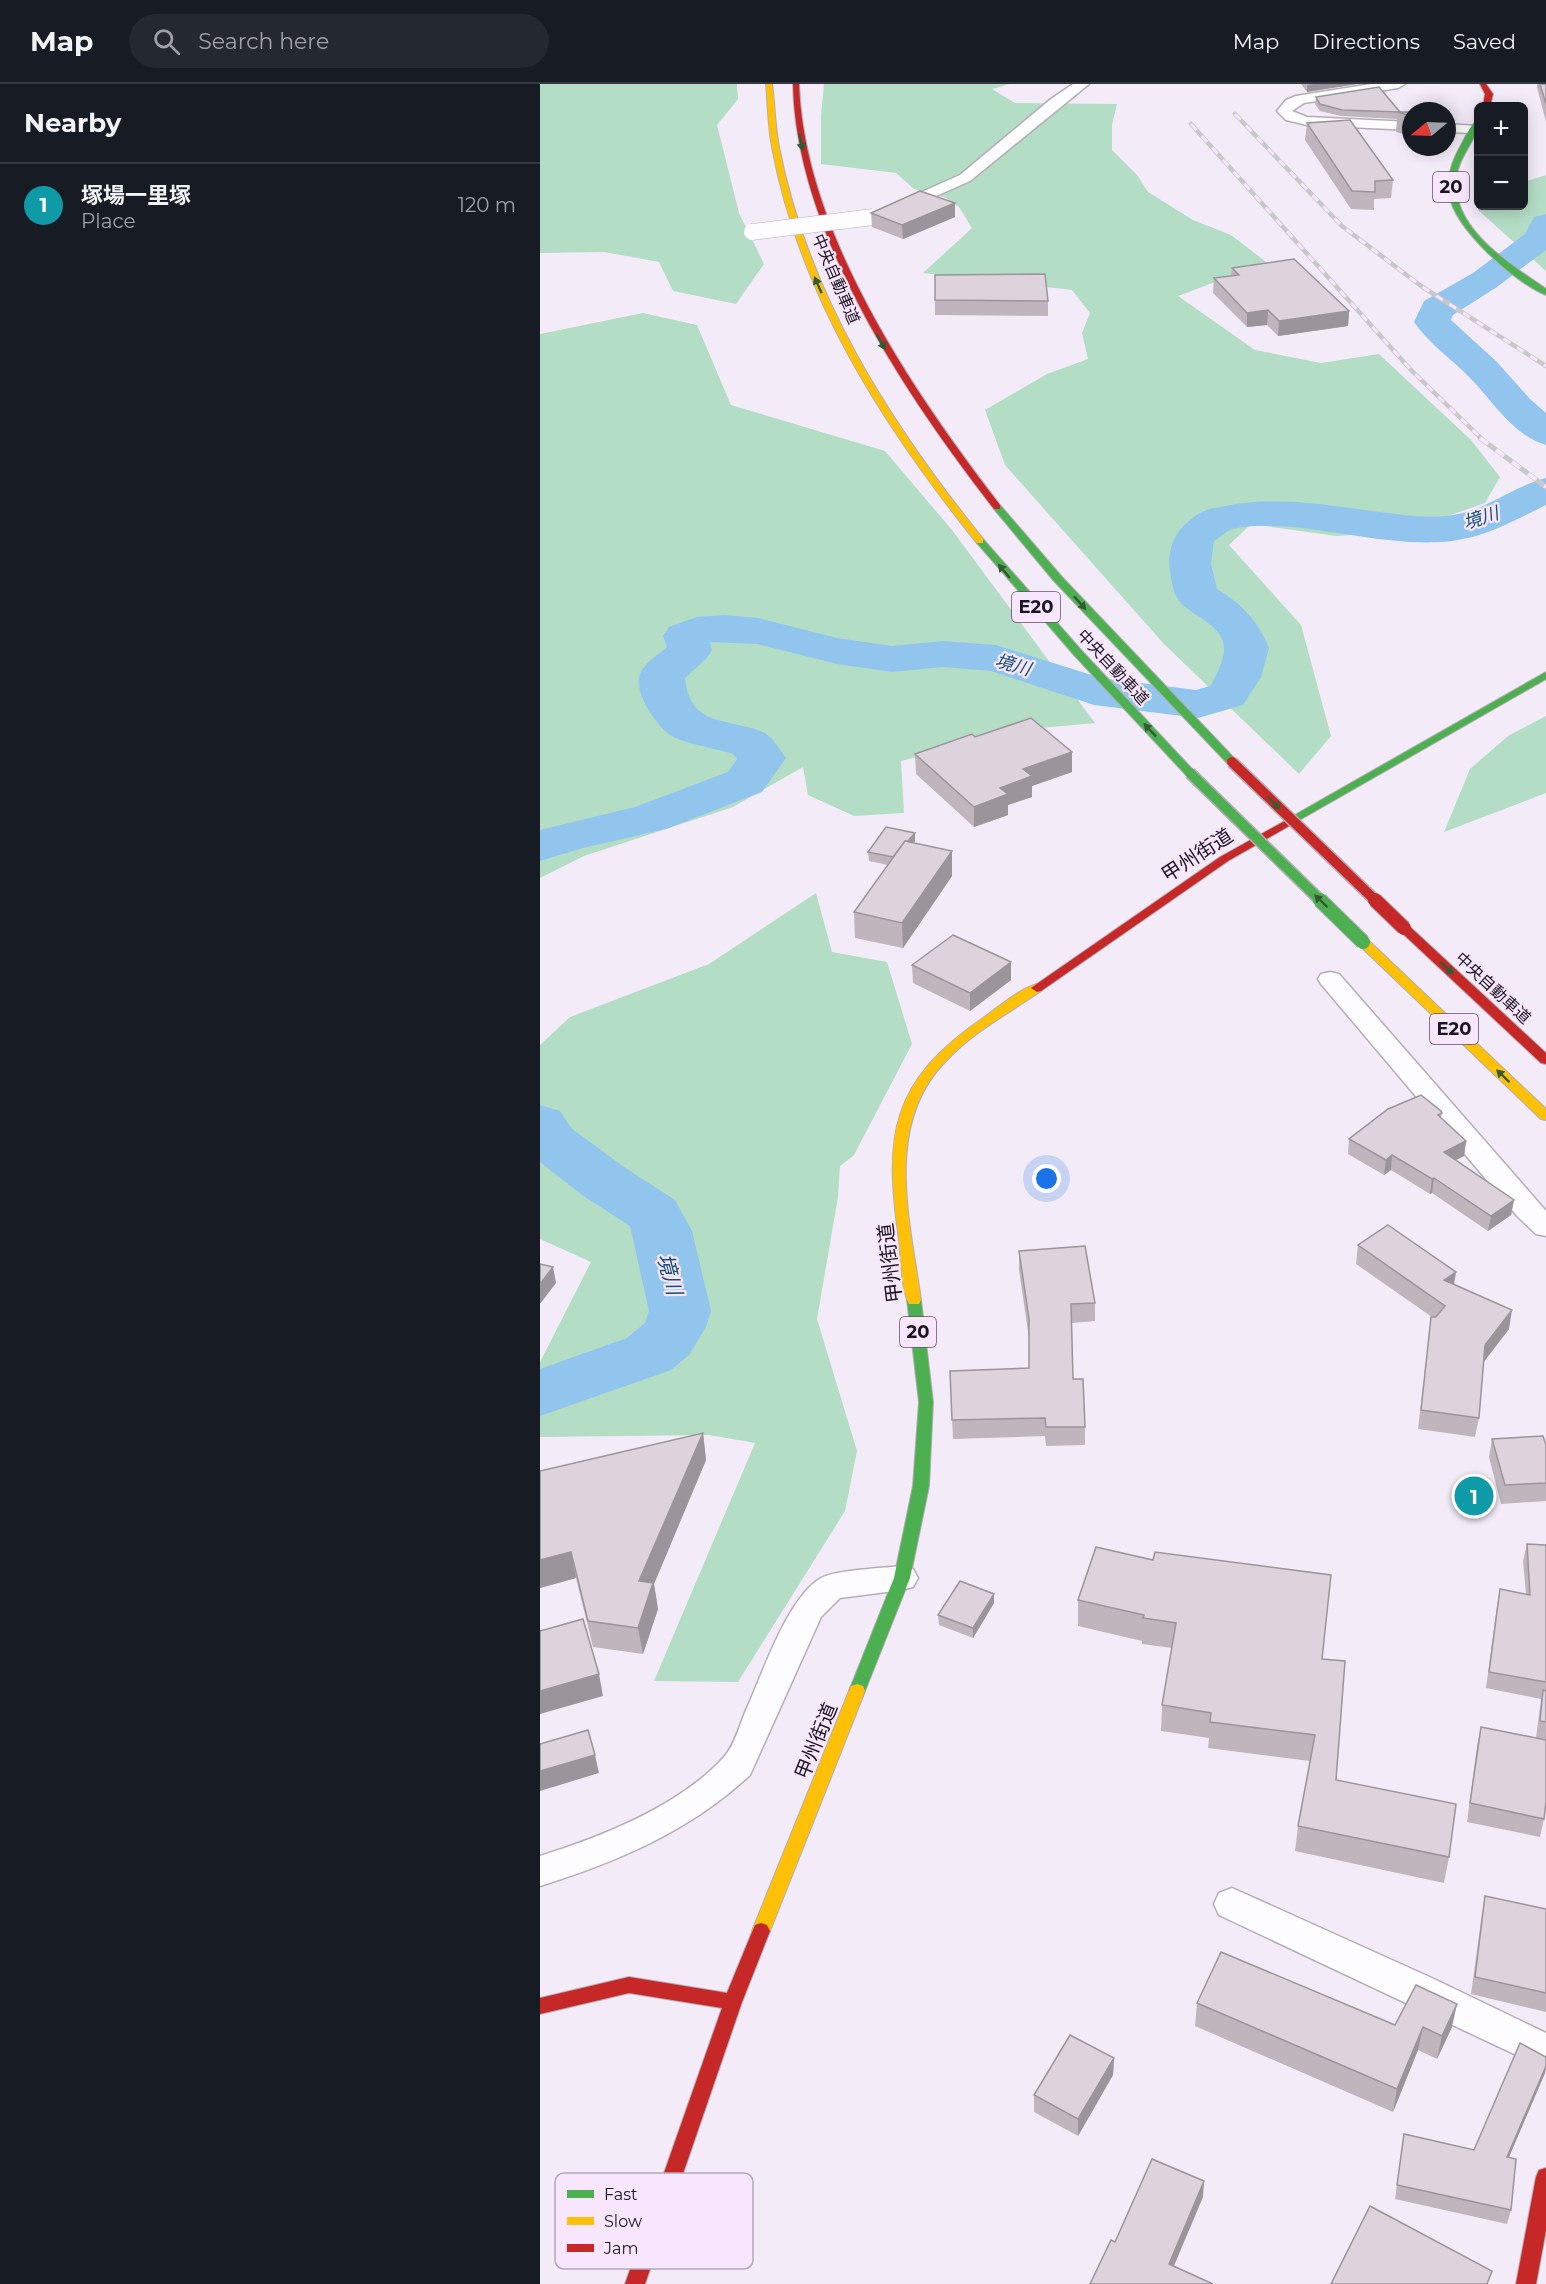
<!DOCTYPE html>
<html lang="en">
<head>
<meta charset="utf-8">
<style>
  body { margin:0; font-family:Montserrat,"Noto Sans JP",sans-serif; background:#242831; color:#f1f3f6 }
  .controls { position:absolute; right:18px; top:18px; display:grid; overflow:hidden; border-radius:9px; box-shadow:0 3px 15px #0003 }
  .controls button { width:54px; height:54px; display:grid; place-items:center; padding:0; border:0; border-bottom:2px solid #363941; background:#171b24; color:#f1f3f6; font:30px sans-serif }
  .compass { position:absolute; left:862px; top:18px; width:54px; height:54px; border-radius:50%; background:#171b24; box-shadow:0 3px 15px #0003; rotate:251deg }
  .you { position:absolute; left:507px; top:1095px; width:21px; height:21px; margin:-15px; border:4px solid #fff; border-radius:50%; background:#1a73e8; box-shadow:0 0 0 9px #1a73e833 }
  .badge { display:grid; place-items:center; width:39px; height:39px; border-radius:50%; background:#d93025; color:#fff; font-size:20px; font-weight:700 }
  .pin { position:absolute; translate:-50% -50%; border:3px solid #fff; box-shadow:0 2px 6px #0006 }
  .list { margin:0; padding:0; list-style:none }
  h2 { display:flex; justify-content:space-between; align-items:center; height:78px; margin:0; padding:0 24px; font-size:26px }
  h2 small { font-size:20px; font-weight:400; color:#9ea1a6 }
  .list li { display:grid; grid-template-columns:39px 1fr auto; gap:18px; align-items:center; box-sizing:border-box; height:84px; padding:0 24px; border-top:2px solid #363941 }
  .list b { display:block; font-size:22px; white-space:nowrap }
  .list p { margin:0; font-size:20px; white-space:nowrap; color:#9ea1a6 }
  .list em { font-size:20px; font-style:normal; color:#9ea1a6 }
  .icon { flex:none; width:33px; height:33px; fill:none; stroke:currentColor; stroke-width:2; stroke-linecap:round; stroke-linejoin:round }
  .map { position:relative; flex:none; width:1006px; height:2200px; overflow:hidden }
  header { display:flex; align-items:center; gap:36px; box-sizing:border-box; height:84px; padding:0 30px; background:#171b24; border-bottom:2px solid #363941 }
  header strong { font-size:28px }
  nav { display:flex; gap:33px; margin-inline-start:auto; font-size:21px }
  .search { width:420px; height:54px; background:#242831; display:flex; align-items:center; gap:15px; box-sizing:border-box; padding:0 21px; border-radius:33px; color:#9ea1a6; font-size:22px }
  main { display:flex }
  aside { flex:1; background:#171b24 }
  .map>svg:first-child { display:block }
</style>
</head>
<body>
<header>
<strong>Map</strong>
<div class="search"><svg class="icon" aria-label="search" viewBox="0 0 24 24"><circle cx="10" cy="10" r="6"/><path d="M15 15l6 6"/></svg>Search here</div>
<nav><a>Map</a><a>Directions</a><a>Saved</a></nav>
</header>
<main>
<aside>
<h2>Nearby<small></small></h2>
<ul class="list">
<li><span class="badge" style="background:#0f9aa8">1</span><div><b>塚場一里塚</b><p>Place</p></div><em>120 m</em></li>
</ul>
</aside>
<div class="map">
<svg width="1006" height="2200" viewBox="0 0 1006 2200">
  <rect width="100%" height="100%" fill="#f4ebf8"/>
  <g fill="#b4ddc6">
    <path d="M0 0H197L198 15 177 41 199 129 224 180 196 220 133 207 119 178 64 168 0 169Z"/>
    <path d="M284 0H470L452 5 475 19 577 20 572 41V66L597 91 608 108 653 136 691 151 738 187 683 195 638 212 715 266 781 279 839 270 931 356 960 393 945 419 863 448 796 452 711 440 689 461 761 541 791 652 759 690 624 560 465 381 445 326 507 290 548 275 542 249 550 229 532 206 383 189 432 144 419 123 406 114 374 105 356 89 281 80V32Z"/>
    <path d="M1006 91V187L938 126 941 122H984V98Z"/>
    <path d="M103 229 157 241 191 321 345 367 412 446 555 639 489 645 361 677 364 729 314 732 268 711 263 683 193 723 44 772 0 794V250Z"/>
    <path d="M1006 632V709L904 748 930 685 968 652Z"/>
    <path d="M276 809 292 868 347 878 372 960 314 1071 300 1082 298 1113 277 1235 317 1367 305 1427 198 1598 114 1597 215 1359 169 1351 0 1353V1278L51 1178 0 1155V961L30 933 169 880Z"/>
  </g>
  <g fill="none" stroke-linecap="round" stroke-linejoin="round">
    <g fill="#91c5ee" fill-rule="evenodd">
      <path d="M1006 130V166L957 203 913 231 911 236 957 278 990 315 1006 329V361C973 352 953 317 930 294 912 275 889 260 874 238L884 217 933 189 985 150 994 133Z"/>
      <path d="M1006 394V421C976 436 946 453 912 457 860 463 805 448 753 443 734 442 712 440 693 445 686 447 680 453 674 457L671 480 677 505C701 519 719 538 729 564L721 593 703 621 658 634 554 621 451 587 403 583 352 588 297 580 217 560 170 558 172 566 166 575 145 594C150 645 190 633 225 649 233 654 240 666 246 674L222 708 126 745 43 764 0 777V746L95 723 188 688 197 675 193 670C178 665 142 659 130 651 116 641 93 608 100 590 104 579 118 571 127 563L123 552 129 543 157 533 185 531 218 534 297 554 352 562 403 557 456 561 561 594 656 606 670 602C676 593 685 574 684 563 683 542 653 532 641 519 634 512 633 503 631 494 625 465 635 444 660 429 667 425 678 423 686 422 737 411 790 422 840 428 864 431 890 435 913 431 946 426 974 402 1006 394Z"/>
      <path d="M0 1021 20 1027 31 1044 84 1083 135 1116 152 1147 171 1227 166 1243 149 1271 131 1286 0 1332V1285L87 1254 105 1239 109 1227 90 1142 42 1111 0 1078Z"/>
    </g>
    <g stroke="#b4adb7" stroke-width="3">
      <g id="street">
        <path d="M533 0H549L430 97 360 128 355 130 347 125 350 122 420 91 511 15Z"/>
        <path d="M831 0H865L858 4 764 19 752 27 767 33 871 38V46L767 41 746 36 737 27 746 16 756 12Z"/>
        <path d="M907 40 937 42 939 46 932 49 907 48Z"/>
        <path d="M790 888 799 890 1006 1127V1152L996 1150 978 1133 781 900 778 895 781 890Z"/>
        <path d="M362 1482 373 1485 378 1494 373 1503 362 1506 300 1514 281 1533 210 1691C150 1747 77 1778 0 1802V1772C61 1753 140 1722 184 1673 195 1661 200 1639 207 1624 223 1588 248 1513 281 1494 296 1486 343 1484 362 1482Z"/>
        <path d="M692 1804 894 1895 1006 1949V1985L679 1831 674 1820 679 1809Z"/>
      </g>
    </g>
    <g stroke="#b4adb7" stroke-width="2">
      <g id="fast">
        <path d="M939 34C939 54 920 70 917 90 908 143 969 179 1006 205V211C975 199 914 144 909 110 906 93 913 75 921 61 926 52 931 40 939 34Z"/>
        <path d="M454 421H460L522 493 696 676V680H688L514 497 454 425Z"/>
        <path d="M440 454 443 455 542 567 654 687V691H646L534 571 437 459V455Z"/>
        <path d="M1006 588V595L756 738H748L746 736Z"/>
        <path d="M374 1211 379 1212 381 1216 393 1318 389 1402 370 1494 325 1607 323 1612 317 1614 311 1612 309 1607 354 1494 373 1402 379 1318 367 1216 369 1212Z"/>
      </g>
    </g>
    <g stroke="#b4adb7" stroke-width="2">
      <g id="slow">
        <path d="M226 0H232C235 21 235 43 239 63 268 212 350 339 443 455V459H437C343 342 260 213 232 63 228 43 228 21 226 0Z"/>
        <path d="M823 854 827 855 1006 1025V1036L1001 1035 819 861 817 858Z"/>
        <path d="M497 900 503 904 501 907C469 929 433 948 406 977 343 1040 370 1137 381 1216L379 1220H369C361 1205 361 1173 359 1156 344 1051 350 998 443 934 457 924 481 904 497 900Z"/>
        <path d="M317 1600 323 1602 325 1607 230 1847 227 1853 221 1855 215 1853 212 1847 309 1607 311 1602Z"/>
      </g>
    </g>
    <g stroke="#b4adb7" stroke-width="2">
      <g id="jam">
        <path d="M253 0H259C264 148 372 307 460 421V425H454C365 310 256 149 253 0Z"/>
        <path d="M940 0H946L953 10 950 22H943L945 10Z"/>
        <path d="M752 733 756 734V738L688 777 501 907 497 908 491 904 680 773Z"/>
        <path d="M864 840 868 841 1006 969V980L1001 979 860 847 858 844Z"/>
        <path d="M221 1839 227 1841 230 1847 202 1918 105 2200H85L182 1924 89 1909 0 1930V1914L89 1893 187 1909 215 1841Z"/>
        <path d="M1006 2084V2146L996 2200H976L996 2093 999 2086Z"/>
      </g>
    </g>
    <use href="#street" fill="#fdfcfe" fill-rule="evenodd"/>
    <use href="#fast" fill="#4caf50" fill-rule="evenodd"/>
    <use href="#slow" fill="#ffc107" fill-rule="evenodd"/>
    <use href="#jam" fill="#c62828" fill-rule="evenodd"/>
    <g stroke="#cac7cb" stroke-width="4.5">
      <g id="rail-far1">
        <path d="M695 30 802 142 881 202 1006 282"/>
        <path d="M651 40 871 286 942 355"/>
      </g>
    </g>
    <g stroke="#cac7cb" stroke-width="5">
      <path id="rail" d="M940 354 1006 403"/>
    </g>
    <use href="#rail-far1" stroke="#f7e6fd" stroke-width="3" stroke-dasharray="8" stroke-linecap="butt"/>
    <use href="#rail" stroke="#f7e6fd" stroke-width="4" stroke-dasharray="10" stroke-linecap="butt"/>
    <g stroke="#b4adb7" stroke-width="17" stroke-linecap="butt">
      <path id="street-bridge" d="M212 148 333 133"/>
    </g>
    <g stroke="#b4adb7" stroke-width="13" stroke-linecap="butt">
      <path id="fast-bridge-far1" d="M650 689 781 817"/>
    </g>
    <g stroke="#b4adb7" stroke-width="16" stroke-linecap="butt">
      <path id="fast-bridge" d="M780 816 823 858"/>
    </g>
    <g stroke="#b4adb7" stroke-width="13" stroke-linecap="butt">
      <path id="jam-bridge-far1" d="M692 678 836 817"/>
    </g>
    <g stroke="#b4adb7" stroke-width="16" stroke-linecap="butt">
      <path id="jam-bridge" d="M835 816 864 844"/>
    </g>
    <use href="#street-bridge" stroke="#fdfcfe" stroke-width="16"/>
    <use href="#fast-bridge-far1" stroke="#4caf50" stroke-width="10"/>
    <use href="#fast-bridge" stroke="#4caf50" stroke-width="14"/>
    <use href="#jam-bridge-far1" stroke="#c62828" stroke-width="10"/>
    <use href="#jam-bridge" stroke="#c62828" stroke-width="14"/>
  </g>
  <g fill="#beb5bd">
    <path d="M761 0H817L767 8Z"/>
    <path d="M997 0H1006V38L997 3Z"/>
    <path d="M776 13 860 28H871V52L856 48 857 35 801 32 780 27 775 20Z"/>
    <path d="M767 39 853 96 851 114 834 115V126L811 125 765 56Z"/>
    <path d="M331 129 415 133 363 155 332 143Z"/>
    <path d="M692 184 809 227 808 242 738 252 727 241 707 243 673 209 674 194 691 192Z"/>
    <path d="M395 191 508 217V232L395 231Z"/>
    <path d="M435 653 532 668V688L492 702V713L468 721V731L434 743 376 690 375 670Z"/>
    <path d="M375 749 374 759 412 767V792L363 864 315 854 314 828 348 781 329 777 328 768Z"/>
    <path d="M471 878V896L430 927 373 899 372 881Z"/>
    <path d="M902 1029 901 1034 926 1057 924 1072 916 1076 974 1116 971 1131 948 1147 892 1109 890 1110 851 1086 844 1091 808 1070 809 1055Z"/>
    <path d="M818 1161 914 1201 969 1245 944 1278 939 1334 935 1353 878 1345 889 1252 892 1233 816 1180Z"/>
    <path d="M479 1167 555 1219V1237L532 1239 533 1295 545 1343V1361L506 1362 505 1352 413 1355 410 1287 489 1284V1254L479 1186Z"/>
    <path d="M163 1349 166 1376 114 1500 118 1525 103 1570 53 1563 36 1494 0 1504V1387Z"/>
    <path d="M952 1355 1006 1361V1417L961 1420 949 1373Z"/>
    <path d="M987 1460 1006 1461V1717L1004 1735 1000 1753 927 1738 937 1662 941 1643 996 1654 1001 1615 946 1604 957 1522 960 1505 986 1510 983 1477Z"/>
    <path d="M556 1463 782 1575 796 1696 909 1773 904 1799 755 1767 758 1742 770 1677 668 1664 669 1654 621 1647 622 1621 632 1564 602 1560V1557L538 1542V1516Z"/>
    <path d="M454 1519 433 1554 399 1541 398 1531Z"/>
    <path d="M945 1812 1006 1825V1928L931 1910 942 1830Z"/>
    <path d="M657 1919 855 1941 912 1943 897 1975 878 1966 853 2028 655 1942Z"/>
    <path d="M1006 1973 1005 1989 969 2073 971 2126 967 2140 855 2115 864 2050 934 2066Z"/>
    <path d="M574 1974 573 1991 538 2052 494 2028V2011Z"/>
  </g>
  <g fill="#9b949a">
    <path d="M775 0H817L767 8V1Z"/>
    <path d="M415 119V133L363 155 362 141Z"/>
    <path d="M728 226 727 241 707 243V229Z"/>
    <path d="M809 227 808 242 738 252 739 237Z"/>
    <path d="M532 668V688L492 702V713L468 721V731L434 743V723L483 685Z"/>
    <path d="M375 749V757L357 783V774Z"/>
    <path d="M412 767V792L363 864 362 839Z"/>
    <path d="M471 878V896L430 927V909Z"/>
    <path d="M926 1057 924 1072 902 1083 904 1068Z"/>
    <path d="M852 1071 851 1086 844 1091 846 1076Z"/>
    <path d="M894 1094 892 1109 890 1110 892 1095Z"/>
    <path d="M974 1116 971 1131 948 1147 951 1132Z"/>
    <path d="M13 1183 16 1199 0 1220V1200Z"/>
    <path d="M916 1188 913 1207 904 1196Z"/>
    <path d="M972 1226 969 1245 942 1280 945 1261Z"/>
    <path d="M163 1349 166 1376 114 1500 118 1525 103 1570 98 1544 99 1497Z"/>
    <path d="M31 1468 36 1494 0 1504V1476Z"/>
    <path d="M454 1510V1519L433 1554V1544Z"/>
    <path d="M59 1590 63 1612 0 1630V1607Z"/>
    <path d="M55 1671 59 1689 0 1707V1687Z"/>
    <path d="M917 1920 912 1943 897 1975 902 1952Z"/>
    <path d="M883 1943 878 1966 853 2028 857 2005Z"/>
    <path d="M574 1974 573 1991 538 2052V2035Z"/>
    <path d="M1006 1982 1005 1989 963 2087 967 2073Z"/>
    <path d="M664 2097 663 2113 628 2196 629 2180Z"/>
  </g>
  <g fill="#ddd3dc" stroke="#9b949a" stroke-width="1.5">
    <path d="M1000 0H1006V20Z"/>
    <path d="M839 3 860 28 802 26 780 20 776 13Z"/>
    <path d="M858 28H871V32Z"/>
    <path d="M810 36 853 96 835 97V108L812 107 767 39Z"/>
    <path d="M380 107 415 119 362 141 331 129Z"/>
    <path d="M754 175 809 227 739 237 728 226 707 229 674 194 699 191 692 184Z"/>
    <path d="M505 190 508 217 395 216V191Z"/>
    <path d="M491 634 532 668 483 685 492 692 460 704 468 710 434 723 375 670 432 650 435 653Z"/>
    <path d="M346 743 375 749 368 757H365L353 773 328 768Z"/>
    <path d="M365 757 412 767 362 839 314 828Z"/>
    <path d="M413 851 471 878 430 909 372 881Z"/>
    <path d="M881 1011 901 1027 902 1029 898 1031 926 1057 904 1068 974 1116 951 1132 894 1094 892 1095 852 1071 846 1076 809 1055 848 1025Z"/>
    <path d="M848 1141 916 1188 904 1196 972 1226 945 1261 939 1334 881 1326 891 1233H896L905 1222 818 1161Z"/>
    <path d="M545 1162 555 1219 531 1220 533 1295H543L545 1343H506L505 1334 412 1336 410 1287 489 1284V1235L479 1167Z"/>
    <path d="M0 1180 13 1183 0 1200Z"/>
    <path d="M163 1349 99 1497 113 1499 98 1544 48 1537 31 1468 0 1476V1387Z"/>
    <path d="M1003 1352 1006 1361V1399L965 1401 952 1355Z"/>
    <path d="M987 1460 1006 1461V1598L949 1588 960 1505 990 1511Z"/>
    <path d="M556 1463 613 1476 615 1468 791 1491 782 1575 805 1577 796 1696 916 1720 909 1773 758 1742 775 1651 670 1638 671 1629 622 1621 636 1539 603 1534 604 1531 538 1516Z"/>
    <path d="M420 1497 454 1510 433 1544 398 1531Z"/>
    <path d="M43 1535 59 1590 0 1607V1547Z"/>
    <path d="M1003 1606 1006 1607V1638L1000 1637Z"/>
    <path d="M941 1643 1006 1656V1717L1004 1735 930 1719Z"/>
    <path d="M48 1646 55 1671 0 1687V1660Z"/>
    <path d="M945 1812 1006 1825V1909L935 1893Z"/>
    <path d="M681 1868 855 1941 876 1901 917 1920 902 1952 883 1943 857 2005 657 1919Z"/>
    <path d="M530 1951 574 1974 538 2035 494 2011Z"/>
    <path d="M980 1959 1006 1973V1982L967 2073 976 2075 971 2126 857 2101 864 2050 934 2066Z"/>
    <path d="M612 2075 664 2097 629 2180 673 2200H550L571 2156 575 2158Z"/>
    <path d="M830 2122 952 2187 947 2200H791Z"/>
  </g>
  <defs><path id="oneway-solid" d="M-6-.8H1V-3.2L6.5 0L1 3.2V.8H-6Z" transform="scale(1.5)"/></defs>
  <g fill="#325b34">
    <use href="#oneway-solid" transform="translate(261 58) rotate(79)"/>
    <use href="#oneway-solid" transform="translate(278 201) rotate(-114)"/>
    <use href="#oneway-solid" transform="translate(341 258) rotate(61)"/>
    <use href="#oneway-solid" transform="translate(464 487) rotate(-130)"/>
    <use href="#oneway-solid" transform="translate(540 519) rotate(48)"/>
    <use href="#oneway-solid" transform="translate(610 646) rotate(-133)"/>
    <use href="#oneway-solid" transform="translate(734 719) rotate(44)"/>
    <use href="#oneway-solid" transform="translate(781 817) rotate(-136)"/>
    <use href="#oneway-solid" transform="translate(907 884) rotate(43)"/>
    <use href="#oneway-solid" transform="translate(963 992) rotate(-136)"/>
  </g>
  <g text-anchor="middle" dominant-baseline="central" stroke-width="4.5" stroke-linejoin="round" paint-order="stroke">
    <g font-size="16" fill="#1c161e" stroke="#f7e6fd">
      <text transform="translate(296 195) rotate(67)">中央自動車道</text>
      <text transform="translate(573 583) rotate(47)">中央自動車道</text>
      <text transform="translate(953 904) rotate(43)">中央自動車道</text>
    </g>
    <g fill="#f7e6fd" stroke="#5e5461" stroke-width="1.5">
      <rect x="893" y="88" width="36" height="30" rx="4.5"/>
      <rect x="472" y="508" width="48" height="30" rx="4.5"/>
      <rect x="890" y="930" width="48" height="30" rx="4.5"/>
      <rect x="360" y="1233" width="36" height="30" rx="4.5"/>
    </g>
    <g font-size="18" font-weight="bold" fill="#1c161e">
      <text x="911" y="103">20</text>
      <text x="496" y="523">E20</text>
      <text x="914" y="945">E20</text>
      <text x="378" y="1248">20</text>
    </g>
    <g font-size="18" font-style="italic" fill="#145073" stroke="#f7e6fd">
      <text transform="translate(941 434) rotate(-18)">境川</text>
      <text transform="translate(473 581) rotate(16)">境川</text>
    </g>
    <g font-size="20" fill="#1c161e" stroke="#f7e6fd">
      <text transform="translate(657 771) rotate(-33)">甲州街道</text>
      <text transform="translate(350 1179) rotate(-97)">甲州街道</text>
      <text transform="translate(276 1657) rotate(-68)">甲州街道</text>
    </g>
    <g font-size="21" font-style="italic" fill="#145073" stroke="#f7e6fd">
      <text transform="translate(130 1190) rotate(75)">境川</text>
    </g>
  </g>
  <rect x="15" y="2089" width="198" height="96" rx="9" fill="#f7e6fd" stroke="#b5a8ba" stroke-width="1.5"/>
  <rect x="27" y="2106" width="27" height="8" fill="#4caf50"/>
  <rect x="27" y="2133" width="27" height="8" fill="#ffc107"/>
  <rect x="27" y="2160" width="27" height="8" fill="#c62828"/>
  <g font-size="16" fill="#1c161e">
    <text x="64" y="2116">Fast</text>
    <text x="64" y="2143">Slow</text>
    <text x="64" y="2170">Jam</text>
  </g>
</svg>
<div class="controls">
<button>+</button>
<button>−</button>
</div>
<svg class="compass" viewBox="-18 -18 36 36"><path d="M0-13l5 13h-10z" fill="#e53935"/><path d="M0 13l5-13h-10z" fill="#9ea1a6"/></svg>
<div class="you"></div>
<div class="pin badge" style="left:934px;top:1412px;background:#0f9aa8">1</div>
</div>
</main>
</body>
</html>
